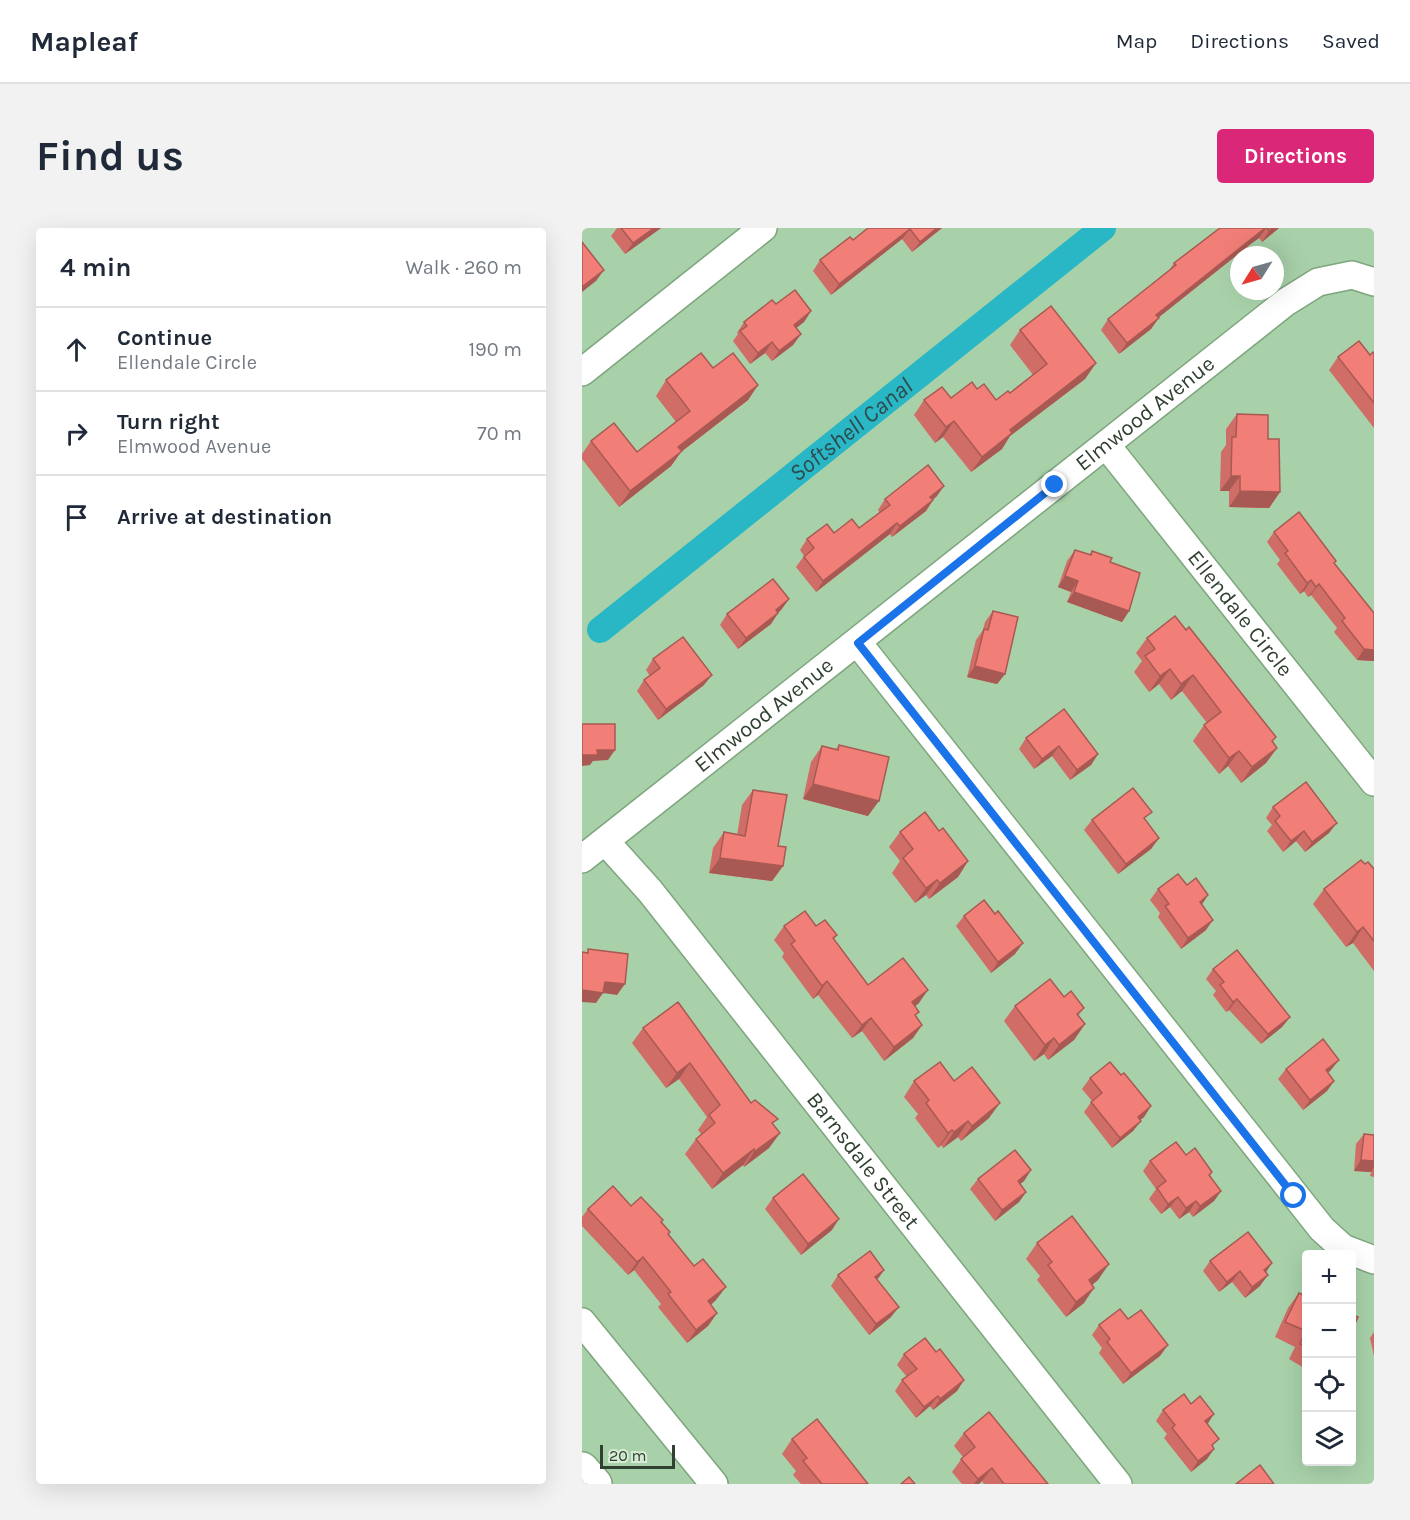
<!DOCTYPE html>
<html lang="en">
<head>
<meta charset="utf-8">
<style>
  body { margin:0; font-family:Karla,sans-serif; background:#f2f2f3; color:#1f2937 }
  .controls { position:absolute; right:18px; bottom:18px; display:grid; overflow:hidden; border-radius:6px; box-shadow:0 6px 24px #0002 }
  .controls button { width:54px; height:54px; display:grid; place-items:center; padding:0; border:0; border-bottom:2px solid #e0e1e3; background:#fff; color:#1f2937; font:30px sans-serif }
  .compass { position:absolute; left:648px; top:18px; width:54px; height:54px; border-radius:50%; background:#fff; box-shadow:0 6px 24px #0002; rotate:233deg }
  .scale { position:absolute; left:18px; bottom:15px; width:75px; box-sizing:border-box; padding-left:6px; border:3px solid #314131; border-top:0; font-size:16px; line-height:21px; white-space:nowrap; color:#314131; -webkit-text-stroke:4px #d7ecd7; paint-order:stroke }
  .stop { position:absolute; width:18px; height:18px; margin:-14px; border:4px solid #1a73e8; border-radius:50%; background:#fff }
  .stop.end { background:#1a73e8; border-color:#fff; box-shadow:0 2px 6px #0008 }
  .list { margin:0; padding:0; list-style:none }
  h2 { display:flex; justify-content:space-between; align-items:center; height:78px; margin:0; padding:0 24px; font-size:26px }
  h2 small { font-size:20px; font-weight:400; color:#747a83 }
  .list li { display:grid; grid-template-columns:39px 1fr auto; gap:18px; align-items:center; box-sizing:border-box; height:84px; padding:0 24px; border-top:2px solid #e0e1e3 }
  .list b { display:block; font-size:22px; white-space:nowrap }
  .list p { margin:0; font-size:20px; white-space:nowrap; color:#747a83 }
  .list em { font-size:20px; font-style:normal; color:#747a83 }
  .icon { flex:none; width:33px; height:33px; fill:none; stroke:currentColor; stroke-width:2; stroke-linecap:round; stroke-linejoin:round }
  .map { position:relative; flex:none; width:792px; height:1256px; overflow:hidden; border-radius:6px }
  header { display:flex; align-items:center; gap:36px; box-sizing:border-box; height:84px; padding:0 30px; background:#fff; border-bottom:2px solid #e0e1e3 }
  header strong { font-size:28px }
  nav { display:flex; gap:33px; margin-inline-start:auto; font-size:21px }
  .intro { display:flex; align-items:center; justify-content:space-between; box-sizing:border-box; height:144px; padding:0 36px }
  h1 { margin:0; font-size:42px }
  .button { padding:15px 27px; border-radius:6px; background:#db2777; color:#fff; font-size:21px; font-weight:700 }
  main { display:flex; gap:36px; padding:0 36px }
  aside { flex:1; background:#fff; border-radius:6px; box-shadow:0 6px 24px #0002 }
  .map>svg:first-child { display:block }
</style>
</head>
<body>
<header>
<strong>Mapleaf</strong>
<nav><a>Map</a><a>Directions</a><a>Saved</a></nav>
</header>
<div class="intro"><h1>Find us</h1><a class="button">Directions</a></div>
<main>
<aside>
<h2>4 min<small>Walk · 260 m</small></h2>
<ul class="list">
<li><svg class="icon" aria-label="ahead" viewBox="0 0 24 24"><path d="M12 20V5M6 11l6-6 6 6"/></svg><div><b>Continue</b><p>Ellendale Circle</p></div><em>190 m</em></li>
<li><svg class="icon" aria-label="right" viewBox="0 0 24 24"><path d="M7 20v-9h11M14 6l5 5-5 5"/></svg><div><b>Turn right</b><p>Elmwood Avenue</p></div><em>70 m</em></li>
<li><svg class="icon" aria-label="arrive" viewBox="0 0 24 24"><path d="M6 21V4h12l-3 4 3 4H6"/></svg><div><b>Arrive at destination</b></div></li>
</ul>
</aside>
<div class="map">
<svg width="792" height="1256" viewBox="0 0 792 1256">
  <rect width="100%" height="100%" fill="#a8d1a9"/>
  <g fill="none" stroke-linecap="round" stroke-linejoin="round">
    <path stroke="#2ab7c5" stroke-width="26" id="s1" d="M18 402 521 0"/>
    <g stroke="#7da57e" stroke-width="30">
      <g id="street">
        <path d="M0 144 181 0"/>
        <path id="s2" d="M525 218 792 554"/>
        <path d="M276 415 740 1001 761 1020 792 1032"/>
        <path id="s3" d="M23 613 68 663 536 1256"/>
        <path id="s4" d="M0 631 704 74 736 54 770 47 792 54"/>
        <path d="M0 1094 132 1256"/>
      </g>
    </g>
    <g stroke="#7da57e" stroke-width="36">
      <path id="secondary" d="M0 1241 13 1256"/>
    </g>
    <use href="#street" stroke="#fff" stroke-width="27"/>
    <use href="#secondary" stroke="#fff" stroke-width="33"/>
  </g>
  <g fill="#d06d66">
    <path d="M35 0H79L43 26 29 8Z"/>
    <path d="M287 0H360L330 24 320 11 249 67 231 43 238 32 271 12Z"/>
    <path d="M638 0H697L680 14 677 10 670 15 576 90 569 101 537 126 519 102 526 91 586 44 592 35Z"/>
    <path d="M194 76 229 83 222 94 214 100 219 106 211 117 190 133 183 125 168 136 151 113 156 106 155 105 162 94Z"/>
    <path d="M438 102 514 135 503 151 428 208 420 221 389 244 361 209 353 215 332 187 342 172 369 170 395 161 414 172 428 165 451 147 428 117Z"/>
    <path d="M792 125V200L747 142 756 129 788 127Z"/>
    <path d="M131 140 176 157 166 172 99 224 89 238 37 279 0 231V226L9 213 55 224 94 194 74 168 84 152Z"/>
    <path d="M655 186 686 211 698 264 687 280 647 279V263H638L639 224 644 217V201Z"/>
    <path d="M355 268 351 272 344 283 310 309 308 306 234 364 214 339 222 328 218 322 225 311 252 305 277 300 298 285 296 282 303 271Z"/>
    <path d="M692 304 752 335 792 433 775 432 752 404 755 400 729 367 726 369 722 363 718 366 695 336 698 332 685 314Z"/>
    <path d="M493 322 507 327 510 323 528 334 547 383 540 394 485 374 489 364 476 359 485 333Z"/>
    <path d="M207 371 199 382 196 385 189 396 156 421 138 397 145 386Z"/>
    <path d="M411 383 423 446 415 456 385 449 394 412 401 402 403 394Z"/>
    <path d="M593 388 695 520 684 535 659 555 646 538 637 546 611 513 622 497 625 495 600 463 589 472 577 456 567 464 552 444 560 433 554 425 565 410Z"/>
    <path d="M71 431 122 457 76 492 55 463 62 452 68 448 64 442Z"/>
    <path d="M444 510 516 526 509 537 488 552 470 528 452 541 437 521Z"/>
    <path d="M257 517 286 588 221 571 229 534 240 518 254 521Z"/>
    <path d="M171 562 196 618 201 638 190 653 127 645 131 620 142 604 155 607 160 577Z"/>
    <path d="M691 579 747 605 723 624 714 613 701 624 685 603 690 597 684 590Z"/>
    <path d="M510 592 563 593 577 610 569 621 536 646 502 602Z"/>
    <path d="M357 603 386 633 376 649 347 671 344 667 333 675 310 645 318 633 307 619 318 604Z"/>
    <path d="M783 636 792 641V743L771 715 764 719 731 676 742 661Z"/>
    <path d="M605 657 626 667 620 676 624 702 599 721 576 689 578 685 568 672 576 661Z"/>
    <path d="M382 688 433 726 409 745 374 698Z"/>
    <path d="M202 698H234L255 707 252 711 286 757 337 775 333 778 334 788 340 797 331 810 302 833 280 803 270 810 236 767 231 771 200 729 202 725 192 712Z"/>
    <path d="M631 741 708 789 700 799 679 816 647 782 644 784 631 767 634 763 624 751Z"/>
    <path d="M482 769 502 780 496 788 503 796 492 812 466 832 462 826 452 833 422 793 433 778Z"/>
    <path d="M61 800 169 875 191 897 198 905 187 920 162 939 161 937 130 961 103 926 114 911 119 906 116 902 125 889 97 851 84 860 50 815Z"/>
    <path d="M704 841 749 842 746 845 752 853 745 863 721 882 696 851Z"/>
    <path d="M539 847 569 878 562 889 558 892 559 893 551 903 530 920 502 884 510 873 500 861 508 850Z"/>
    <path d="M332 853H372L407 890 379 913 376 909 361 920 359 917 356 920 333 890 336 886 322 869Z"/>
    <path d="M782 906 792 907V949L788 948 789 944 772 943 774 916Z"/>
    <path d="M604 927 630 944 628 948 639 963 632 973 611 989 607 984 597 991 588 979 579 986 567 971 574 961 561 943 568 933Z"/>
    <path d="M449 942 442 953 438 956 444 964 437 974 413 993 388 961 396 951Z"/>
    <path d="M191 970 250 1002 219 1027 183 981Z"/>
    <path d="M49 978 80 994 88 1004 86 1007 134 1072 129 1077 135 1085 126 1098 105 1115 76 1079 79 1076 52 1042 46 1047 0 998V989L6 981Z"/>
    <path d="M455 1015 516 1052 510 1057 502 1075 484 1089 455 1052 458 1048 444 1031Z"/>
    <path d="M628 1033 684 1044 678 1058 663 1070 650 1054 637 1064 621 1043Z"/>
    <path d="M302 1042 295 1052 309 1089 287 1107 249 1058 256 1047Z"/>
    <path d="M717 1065 724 1068V1141L707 1131 713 1119 693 1109 706 1080Z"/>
    <path d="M517 1097 578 1128 541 1156 517 1125 520 1120 510 1107Z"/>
    <path d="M792 1104V1128L788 1110Z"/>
    <path d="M354 1124 382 1152 375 1163 351 1182 348 1178 334 1190 313 1163 320 1152 325 1149 315 1137 322 1126Z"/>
    <path d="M581 1182 625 1196 632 1221 625 1231 609 1244 582 1210 585 1206 574 1193Z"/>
    <path d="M382 1205 466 1256H402L400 1253 397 1256H380L370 1244 381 1229 372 1218Z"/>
    <path d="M210 1211 286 1256H219L211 1247 214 1243 200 1226Z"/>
  </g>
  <g fill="#a95953">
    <path d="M72 0H79L43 26 51 15Z"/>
    <path d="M355 0H360L330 24 338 14Z"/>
    <path d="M684 0 677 10 670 15 567 97 574 87 678 4Z"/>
    <path d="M691 0H697L680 14 687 3Z"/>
    <path d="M328 1 320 11 249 67 257 56Z"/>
    <path d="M22 42 14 53 0 64V59Z"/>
    <path d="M229 83 222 94 204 108 212 97Z"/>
    <path d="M577 90 569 101 537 126 545 115Z"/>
    <path d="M219 106 211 117 190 133 197 123Z"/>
    <path d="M190 114 183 125 168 136 176 125Z"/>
    <path d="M514 135 503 151 428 208 420 221 389 244 400 229 428 202Z"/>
    <path d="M176 157 166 172 99 224 89 238 37 279 48 263 96 219Z"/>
    <path d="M372 193 361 209 353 215 364 199Z"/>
    <path d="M649 248H658L647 263H638Z"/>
    <path d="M362 258 355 268 341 279 348 269Z"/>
    <path d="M658 263 698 264 687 280 647 279Z"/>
    <path d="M351 272 344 283 310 309 318 298Z"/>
    <path d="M315 295 308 306 234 364 241 353Z"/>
    <path d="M483 348 496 353 489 364 476 359Z"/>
    <path d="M729 352 722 363 718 366 725 355Z"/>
    <path d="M737 356 729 367 726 369 734 359Z"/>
    <path d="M492 364 547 383 540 394 485 374Z"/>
    <path d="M207 371 199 382 186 393 194 382Z"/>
    <path d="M196 385 189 396 156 421 164 410Z"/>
    <path d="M782 421 792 422V433L775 432Z"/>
    <path d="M393 438 423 446 415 456 385 449Z"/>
    <path d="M588 441 577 456 567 464 578 448Z"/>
    <path d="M130 447 122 457 76 492 84 481Z"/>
    <path d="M611 447 600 463 589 472 599 456Z"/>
    <path d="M477 518 470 528 452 541 460 531Z"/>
    <path d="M695 520 684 535 659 555 670 539Z"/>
    <path d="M15 522H33L26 532 11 533 8 537 0 538V527Z"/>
    <path d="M657 523 646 538 637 546 647 530Z"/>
    <path d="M516 526 509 537 488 552 495 542Z"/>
    <path d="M231 556 297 573 286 588 221 571Z"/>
    <path d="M755 595 747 605 723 624 730 614Z"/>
    <path d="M722 603 714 613 701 624 709 613Z"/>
    <path d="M577 610 569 621 536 646 544 636Z"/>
    <path d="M138 630 201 638 190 653 127 645Z"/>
    <path d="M386 633 376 649 347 671 358 655Z"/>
    <path d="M355 652 344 667 333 675 344 660Z"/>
    <path d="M626 667 619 678 618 674Z"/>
    <path d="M631 692 624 702 599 721 606 710Z"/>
    <path d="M781 699 771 715 764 719 775 704Z"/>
    <path d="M441 715 433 726 409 745 416 734Z"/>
    <path d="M245 753 236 767 231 771 240 758Z"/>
    <path d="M23 754 43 756 35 767 21 765 14 775 0 774V762Z"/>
    <path d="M346 762 337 775 321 788 330 774Z"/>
    <path d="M655 771 647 782 644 784 651 774Z"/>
    <path d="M708 789 700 799 679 816 686 806Z"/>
    <path d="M289 790 280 803 270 810 280 797Z"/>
    <path d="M503 796 492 812 466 832 477 817Z"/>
    <path d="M340 797 331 810 302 833 312 819Z"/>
    <path d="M472 810 462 826 452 833 463 817Z"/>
    <path d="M757 832 749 842 736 853 744 842Z"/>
    <path d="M108 835 97 851 84 860 95 845Z"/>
    <path d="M752 853 745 863 721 882 728 872Z"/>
    <path d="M418 875 407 890 379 913 390 898Z"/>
    <path d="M569 878 562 889 549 900 556 889Z"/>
    <path d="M386 893 376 909 361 920 372 904Z"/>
    <path d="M559 893 551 903 530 920 538 910Z"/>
    <path d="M370 902 359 917 356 920 366 905Z"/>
    <path d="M198 905 187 920 162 939 172 924Z"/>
    <path d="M172 921 161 937 130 961 141 945Z"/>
    <path d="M779 932 792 933V939L789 944 772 943Z"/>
    <path d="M449 942 442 953 429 963 436 953Z"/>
    <path d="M639 963 632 973 611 989 618 978Z"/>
    <path d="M444 964 437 974 413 993 420 982Z"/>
    <path d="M596 969 588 979 579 986 586 976Z"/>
    <path d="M614 973 607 984 597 991 604 980Z"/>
    <path d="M257 991 250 1002 219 1027 226 1016Z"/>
    <path d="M61 1029 52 1042 46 1047 55 1034Z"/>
    <path d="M690 1035 683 1046 682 1042Z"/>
    <path d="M527 1036 516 1052 496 1068 507 1052Z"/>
    <path d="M302 1042 295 1052 293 1049Z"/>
    <path d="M658 1043 650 1054 637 1064 645 1054Z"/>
    <path d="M686 1047 678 1058 663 1070 670 1059Z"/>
    <path d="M144 1059 134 1072 117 1086 126 1073Z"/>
    <path d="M512 1060 502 1075 484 1089 494 1074Z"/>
    <path d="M317 1079 309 1089 287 1107 294 1096Z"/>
    <path d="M135 1085 126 1098 105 1115 114 1102Z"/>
    <path d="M586 1117 578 1128 541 1156 549 1145Z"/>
    <path d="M382 1152 375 1163 351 1182 358 1171Z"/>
    <path d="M356 1168 348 1178 334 1190 342 1179Z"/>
    <path d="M632 1186 625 1197 623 1193Z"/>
    <path d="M632 1221 625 1231 609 1244 616 1233Z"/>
    <path d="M410 1240 400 1253 397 1256H392L396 1251Z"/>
  </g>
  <g fill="#f27f77" stroke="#a95953" stroke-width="1.5">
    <path d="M39 0H72L51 15Z"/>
    <path d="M286 0H355L338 14 328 1 257 56 238 32 268 9 271 12Z"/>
    <path d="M638 0H684L678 4 574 87 577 90 545 115 526 91 594 37 592 35Z"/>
    <path d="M685 0H691L687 3Z"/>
    <path d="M0 14 22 42 0 59Z"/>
    <path d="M213 62 229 83 212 97 219 106 197 123 190 114 176 125 158 103 165 98 162 94 190 72 194 76Z"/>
    <path d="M469 78 514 135 428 202 430 205 400 229 372 193 364 199 342 172 360 159 369 170 390 154 395 161 402 156 414 172 426 163 428 165 465 136 438 102Z"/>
    <path d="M777 113 788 127 791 124 792 125V175L756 129Z"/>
    <path d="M119 125 131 140 151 125 176 157 96 219 100 223 48 263 9 213 32 195 55 224 108 183 84 152Z"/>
    <path d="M655 186 686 187V211H697L698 264 658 263V248H649L650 209H654Z"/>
    <path d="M346 237 362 258 348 269 351 272 318 298 315 295 241 353 222 329 232 320 225 311 245 296 252 305 270 291 277 300 308 277 303 271Z"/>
    <path d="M717 284 754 333 752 335 792 385V422L782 421 760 393 763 390 737 356 734 359 729 352 725 355 703 325 706 323 692 304Z"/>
    <path d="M493 322 509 327 510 323 530 330 528 334 558 345 547 383 492 364 496 353 483 348Z"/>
    <path d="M191 351 207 371 194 382 196 385 164 410 145 386Z"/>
    <path d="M411 383 436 389 423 446 393 438 402 401 406 402Z"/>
    <path d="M593 388 604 402 607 399 694 509 690 513 695 520 670 539 657 523 647 530 622 497 639 484 611 447 599 456 588 441 578 448 563 428 573 421 565 410Z"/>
    <path d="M101 409 130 447 84 481 62 452 78 440 71 431Z"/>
    <path d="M482 481 516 526 495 542 477 518 460 531 444 510Z"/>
    <path d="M0 496H33V522H15L16 527H0Z"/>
    <path d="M257 517 307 529 297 573 231 556 240 518 256 522Z"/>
    <path d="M724 554 755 595 730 614 722 603 709 613 693 593 698 588 691 579Z"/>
    <path d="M551 560 570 584 562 590 577 610 544 636 510 592Z"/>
    <path d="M171 562 205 567 196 618 204 619 201 638 138 630 142 604 163 608Z"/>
    <path d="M343 584 357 603 361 600 386 633 358 655 355 652 344 660 321 630 331 621 318 604Z"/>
    <path d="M779 632 783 636 786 634 792 641V713L781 699 775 704 742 661Z"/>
    <path d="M596 646 605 657 614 650 626 667 618 674 631 692 606 710 583 678 587 676 576 661Z"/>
    <path d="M402 672 413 686 416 683 441 715 416 734 382 688Z"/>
    <path d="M223 683 234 698 243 692 255 707 251 710 286 757 321 730 346 762 330 774 337 784 333 787 340 797 312 819 289 790 280 797 245 753 240 758 209 716 213 713 202 698Z"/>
    <path d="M6 721 46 726 43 756 23 754 21 765 0 762V724L6 725Z"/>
    <path d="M655 722 708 789 686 806 655 771 651 774 638 757 642 754 631 741Z"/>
    <path d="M468 751 482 769 489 763 502 780 495 786 503 796 477 817 472 810 463 817 433 778Z"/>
    <path d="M96 774 169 875 173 872 196 891 190 895 198 905 172 924V921L141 945 114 911 133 895 127 887 138 877 108 835 95 845 61 800Z"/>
    <path d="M741 811 757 832 744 842 752 853 728 872 704 841Z"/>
    <path d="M358 834 372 853 390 839 418 875 390 898 386 893 372 904 370 902 366 905 344 875 347 872 332 853Z"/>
    <path d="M528 834 539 847 542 845 569 878 556 889 559 893 538 910 509 874 520 865 508 850Z"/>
    <path d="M782 906 792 907V933L779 932Z"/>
    <path d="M594 914 604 927 613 920 630 944 627 947 639 963 618 978 614 973 604 980 596 969 586 976 575 960 584 953 568 933Z"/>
    <path d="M433 922 449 942 436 953 444 964 420 982 396 951Z"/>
    <path d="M221 946 257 991 226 1016 191 970Z"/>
    <path d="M31 958 49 978 59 969 81 992 79 994 88 1004 86 1006 112 1038 121 1031 144 1059 126 1073 135 1085 114 1102 86 1066 89 1064 61 1029 55 1034 6 981Z"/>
    <path d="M490 988 527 1036 507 1052 512 1060 494 1074 466 1037 470 1034 455 1015Z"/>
    <path d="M666 1004 690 1035 682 1042 686 1047 670 1059 658 1043 645 1054 628 1033Z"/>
    <path d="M288 1023 302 1042 293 1049 317 1079 294 1096 256 1047Z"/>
    <path d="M717 1065 724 1068V1119L718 1116 724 1103 703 1094Z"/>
    <path d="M538 1081 546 1091 559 1082 586 1117 549 1145 525 1114 528 1111 517 1097Z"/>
    <path d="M770 1086 776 1089 770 1102Z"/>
    <path d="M343 1110 354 1124 358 1121 382 1152 358 1171 356 1168 342 1179 320 1152 335 1141 322 1126Z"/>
    <path d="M602 1166 609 1176 618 1168 632 1186 623 1193 637 1211 630 1217 632 1221 616 1233 590 1200 593 1197 581 1182Z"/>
    <path d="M407 1184 466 1256H422L410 1240 396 1251 379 1231 393 1219 382 1205Z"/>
    <path d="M235 1191 286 1256H240L221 1233 225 1230 210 1211Z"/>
    <path d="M678 1237 692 1256H654Z"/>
    <path d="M327 1249 333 1256H319Z"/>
  </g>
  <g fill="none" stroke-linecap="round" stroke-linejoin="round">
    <path stroke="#1a73e8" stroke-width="8" d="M473 257 276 415 712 968"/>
  </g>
  <g text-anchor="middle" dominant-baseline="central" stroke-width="4.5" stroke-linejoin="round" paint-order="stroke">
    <g font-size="22" fill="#314131" stroke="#d7ecd7">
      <text stroke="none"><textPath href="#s4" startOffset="718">Elmwood Avenue</textPath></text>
      <text stroke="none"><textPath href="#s2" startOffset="214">Ellendale Circle</textPath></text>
      <text stroke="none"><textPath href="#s4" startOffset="232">Elmwood Avenue</textPath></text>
      <text stroke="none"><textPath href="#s3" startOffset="411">Barnsdale Street</textPath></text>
    </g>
    <g font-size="24" font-style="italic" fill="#2e4b4e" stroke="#d7ecd7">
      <text stroke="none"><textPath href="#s1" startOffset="321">Softshell Canal</textPath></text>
    </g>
  </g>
</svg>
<div class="controls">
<button>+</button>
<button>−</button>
<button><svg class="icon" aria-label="locate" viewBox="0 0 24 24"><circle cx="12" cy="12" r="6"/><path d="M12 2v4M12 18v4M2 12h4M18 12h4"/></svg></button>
<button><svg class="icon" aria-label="layers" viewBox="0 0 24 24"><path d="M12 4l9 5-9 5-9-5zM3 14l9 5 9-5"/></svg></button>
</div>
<svg class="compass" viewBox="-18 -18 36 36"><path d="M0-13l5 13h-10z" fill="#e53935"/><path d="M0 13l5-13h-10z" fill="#747a83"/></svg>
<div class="scale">20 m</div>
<div class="stop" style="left:712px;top:968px"></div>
<div class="stop end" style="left:473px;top:257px"></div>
</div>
</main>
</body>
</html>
